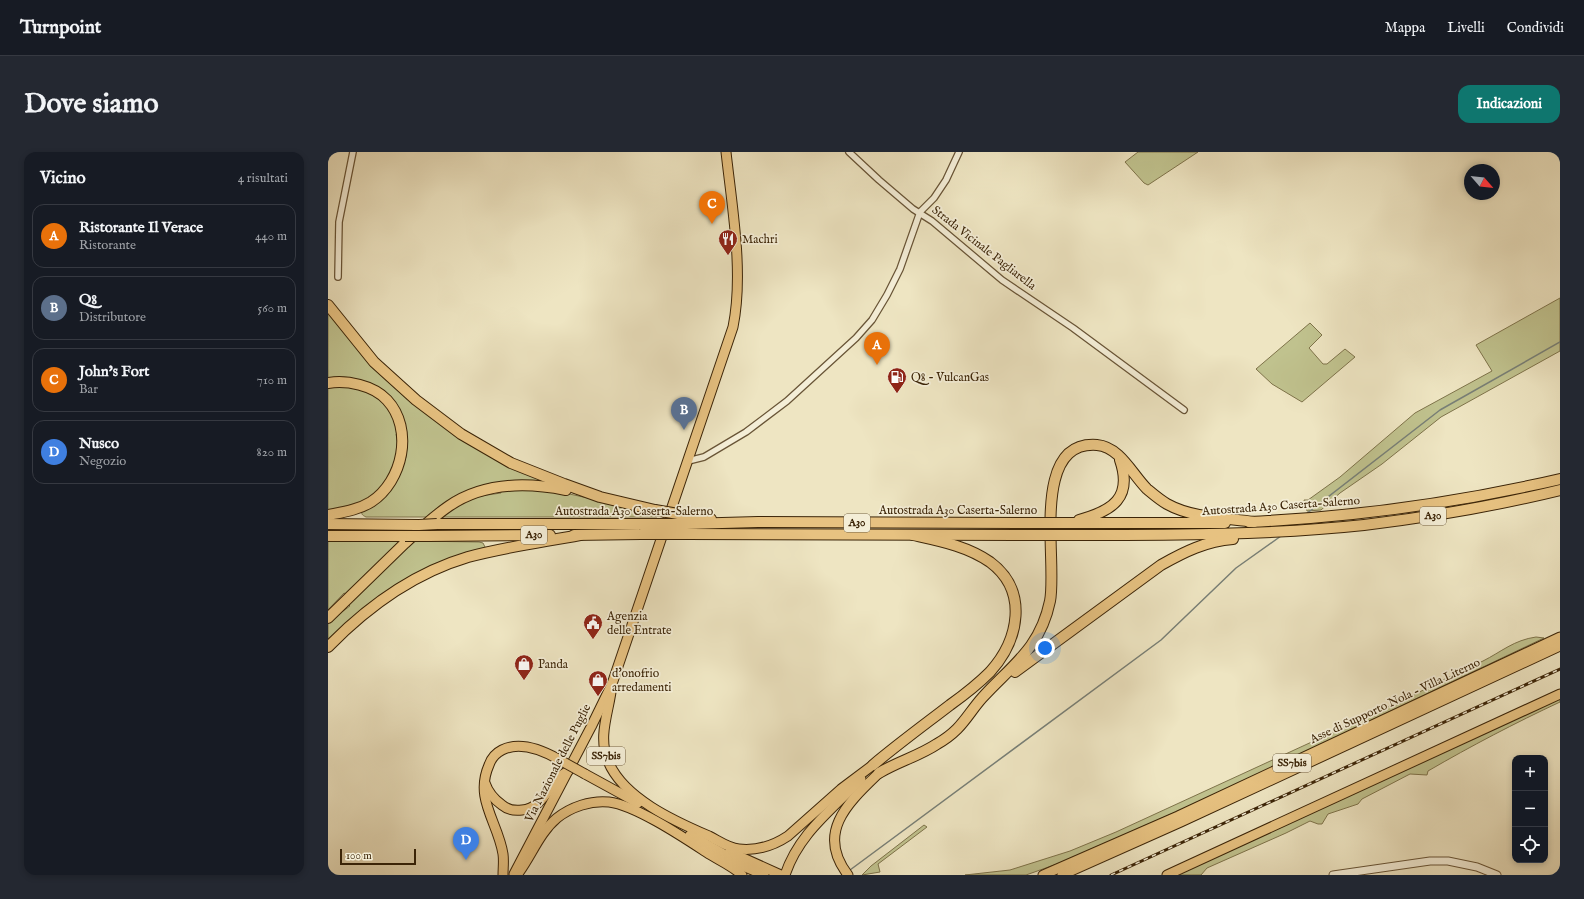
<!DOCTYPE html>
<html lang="it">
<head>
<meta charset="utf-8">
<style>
  body { margin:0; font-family:"IM FELL English",serif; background:#242831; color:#f1f3f6 }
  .controls { position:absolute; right:12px; bottom:12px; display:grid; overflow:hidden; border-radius:8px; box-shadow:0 2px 6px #0003 }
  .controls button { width:36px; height:36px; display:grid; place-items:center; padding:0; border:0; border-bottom:1px solid #363941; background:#171b24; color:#f1f3f6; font:20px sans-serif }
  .compass { position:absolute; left:1136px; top:12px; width:36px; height:36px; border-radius:50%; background:#171b24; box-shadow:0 2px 6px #0003; rotate:118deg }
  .scale { position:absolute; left:12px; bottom:10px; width:76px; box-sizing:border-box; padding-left:4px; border:2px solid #3b2407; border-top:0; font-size:11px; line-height:14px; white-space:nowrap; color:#3b2407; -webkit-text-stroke:3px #f4eed7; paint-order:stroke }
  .you { position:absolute; left:717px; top:496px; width:14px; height:14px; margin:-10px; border:3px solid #fff; border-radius:50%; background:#1a73e8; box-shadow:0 0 0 6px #1a73e833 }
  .badge { display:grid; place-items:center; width:26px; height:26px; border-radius:50%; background:#0f766e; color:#fff; font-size:13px; font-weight:700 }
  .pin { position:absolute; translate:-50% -33px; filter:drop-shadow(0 1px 2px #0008) }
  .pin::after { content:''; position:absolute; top:21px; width:14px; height:12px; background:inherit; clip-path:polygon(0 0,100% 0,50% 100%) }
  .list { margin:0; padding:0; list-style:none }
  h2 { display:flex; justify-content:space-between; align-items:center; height:52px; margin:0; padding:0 16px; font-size:17px }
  h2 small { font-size:13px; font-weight:400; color:#9ea1a6 }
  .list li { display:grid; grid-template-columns:26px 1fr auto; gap:12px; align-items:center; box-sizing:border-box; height:64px; margin:0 8px 8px; padding:0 8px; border:1px solid #363941; border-radius:12px }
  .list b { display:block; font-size:15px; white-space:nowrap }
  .list p { margin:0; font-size:13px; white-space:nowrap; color:#9ea1a6 }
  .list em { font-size:13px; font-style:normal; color:#9ea1a6 }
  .icon { flex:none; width:22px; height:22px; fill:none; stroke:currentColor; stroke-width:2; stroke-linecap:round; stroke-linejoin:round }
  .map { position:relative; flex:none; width:1232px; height:723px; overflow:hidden; border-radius:12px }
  header { display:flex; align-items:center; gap:24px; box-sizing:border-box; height:56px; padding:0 20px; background:#171b24; border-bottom:1px solid #363941 }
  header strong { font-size:19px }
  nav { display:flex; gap:22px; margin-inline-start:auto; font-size:14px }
  .intro { display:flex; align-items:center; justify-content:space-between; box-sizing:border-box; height:96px; padding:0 24px }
  h1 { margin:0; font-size:28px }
  .button { padding:10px 18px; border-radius:12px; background:#0f766e; color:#fff; font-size:14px; font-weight:700 }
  main { display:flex; gap:24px; padding:0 24px }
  aside { flex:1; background:#171b24; border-radius:12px; box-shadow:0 2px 6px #0003 }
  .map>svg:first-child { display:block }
</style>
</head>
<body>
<header>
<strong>Turnpoint</strong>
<nav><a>Mappa</a><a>Livelli</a><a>Condividi</a></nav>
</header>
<div class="intro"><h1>Dove siamo</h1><a class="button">Indicazioni</a></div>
<main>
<aside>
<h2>Vicino<small>4 risultati</small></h2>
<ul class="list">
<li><span class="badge" style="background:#e8710a">A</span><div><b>Ristorante Il Verace</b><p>Ristorante</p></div><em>440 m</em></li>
<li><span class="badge" style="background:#5c6f8a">B</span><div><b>Q8</b><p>Distributore</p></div><em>560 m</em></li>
<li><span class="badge" style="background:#e8710a">C</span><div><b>John's Fort</b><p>Bar</p></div><em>710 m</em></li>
<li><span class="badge" style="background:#3f7fe0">D</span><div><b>Nusco</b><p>Negozio</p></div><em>820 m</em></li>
</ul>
</aside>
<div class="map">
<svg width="1232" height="723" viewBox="0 0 1232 723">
  <rect width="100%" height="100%" fill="#eee5c2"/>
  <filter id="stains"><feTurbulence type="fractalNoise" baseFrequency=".005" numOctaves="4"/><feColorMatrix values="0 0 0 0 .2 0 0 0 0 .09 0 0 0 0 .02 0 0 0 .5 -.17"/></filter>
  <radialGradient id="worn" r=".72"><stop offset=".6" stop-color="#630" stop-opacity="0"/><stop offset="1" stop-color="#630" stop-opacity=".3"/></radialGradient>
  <g fill="#c0c28e" stroke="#7e734a">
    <path d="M810 0H870L820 33 816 31 797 10Z"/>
    <path d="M1232 146V199L1113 265 1054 312 1012 341 993 358 979 359 976 348H980L1012 325 1087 261 1164 219 1148 193Z"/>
    <path d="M0 155 89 249 221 330 177 331 101 365H38C34 363 33 362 34 358L74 317 78 305 79 295 78 280 71 260 24 226 16 225 0 227Z"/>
    <path d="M982 171 994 183 981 196 995 212H999L1017 197 1027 205 974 250 944 232 928 217Z"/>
    <path d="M0 232 46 240 62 256 72 281 68 282 71 299 60 331 32 353 0 362Z"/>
    <path d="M172 337 223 338 329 361V365H110L146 345 173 341Z"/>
    <path d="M0 389H73L20 443 16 441 0 458Z"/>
    <path d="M84 389 151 390 155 391 158 397 117 410 0 491V470L22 454 19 451Z"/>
    <path d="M1208 485 1216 486 882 645 729 712 698 723H637L682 718 742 699 788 680 1088 542C1111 529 1132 520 1155 509 1173 500 1186 488 1208 485Z"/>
    <path d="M1232 546V550C1187 571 1143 594 1100 619L1099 623 1082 622 1034 647 1030 652 1000 662 994 672H990L982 669 958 681 879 716 873 723H848Z"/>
    <path d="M596 673 599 675 550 712 552 720 534 723 543 714Z"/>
  </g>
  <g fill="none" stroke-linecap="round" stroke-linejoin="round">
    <g stroke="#787f76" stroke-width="1.5">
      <path d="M978 362 1112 258 1232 190"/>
      <path d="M522 718 833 488 908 416 953 384"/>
    </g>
    <g stroke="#685436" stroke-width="8">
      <g id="minor">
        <path d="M521 0 551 28 585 57 604 69 674 128 745 176 856 258"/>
        <path d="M10 125 11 70 25 0"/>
        <path d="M360 309 376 305 418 280 459 249 528 186 544 168 559 143 572 117 592 60 606 46 618 28 631 0"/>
      </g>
    </g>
    <g stroke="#685436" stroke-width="9">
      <path id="tertiary" d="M1005 723 1102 709H1120L1149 715 1169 723"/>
    </g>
    <g stroke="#3b2407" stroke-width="11">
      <path id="primary" d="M186 722 263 575 284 532 405 175C416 121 404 55 398 0"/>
    </g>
    <g stroke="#3b2407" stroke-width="11">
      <g id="trunk">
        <path d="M284 532C282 558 269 583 280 609 295 646 346 669 381 684 391 689 400 696 411 697 430 699 445 694 460 684L513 637 545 613"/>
        <path d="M257 622 310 651"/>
        <path d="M157 631C160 640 167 648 174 653 180 658 187 659 194 658 217 656 222 628 240 619"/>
        <path d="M362 683 413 712"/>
        <path d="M402 700 453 723"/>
        <path d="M408 711 436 723"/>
        <path d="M175 723C175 716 176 709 175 702 170 670 146 647 161 613 163 607 168 601 174 598 192 589 214 598 230 607"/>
        <path d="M189 723C203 705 211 681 229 666 243 655 263 648 281 650 307 653 355 685 378 700 390 708 403 713 414 723"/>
        <path d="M457 723C471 681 504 658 533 627"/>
        <path d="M520 723C487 680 521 650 551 621"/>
        <path d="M715 723 850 664 1232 485"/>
        <path d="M734 723 853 670 1232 494"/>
        <path d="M839 723 1232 542"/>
      </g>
    </g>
    <g stroke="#3b2407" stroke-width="12">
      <g id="motorway">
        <path d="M0 153 46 210 88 248 133 282 183 311 236 332 272 345 327 358"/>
        <path d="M0 231C19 228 45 233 59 248 86 277 75 329 43 350 30 358 15 360 0 363"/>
        <path d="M356 363 383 367"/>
        <path d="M751 368C784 359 805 346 792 308"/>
        <path d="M921 370C1026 365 1129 351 1232 327"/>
        <path d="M739 371H897"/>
        <path d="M0 372 91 373"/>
        <path d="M109 372H311"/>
        <path d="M358 372 430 370 700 371"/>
        <path d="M358 382 700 383"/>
        <path d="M246 383 313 382"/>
        <path d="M752 383C847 383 942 383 1036 373 1102 365 1167 354 1232 338"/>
        <path d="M0 384H77"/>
        <path d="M100 384 222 383"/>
        <path d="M0 466C26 441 51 416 77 391 91 378 105 365 121 354 156 330 198 330 238 338"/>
        <path d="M0 495C39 455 86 421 140 405 177 395 215 390 252 383"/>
        <path d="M687 520 833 413C856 400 878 389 905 387"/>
        <path d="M545 613C570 592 596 573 622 553 636 543 650 532 662 520 691 488 701 439 662 410 639 394 612 389 585 383"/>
        <path d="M551 621C569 610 591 604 609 592 616 588 623 583 629 577 638 568 645 556 654 546 684 513 712 497 722 449 730 410 701 288 769 293 792 295 804 322 819 337 825 342 832 348 839 352 864 366 898 366 926 370"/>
      </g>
    </g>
    <use href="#minor" stroke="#f4eed7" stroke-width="5.5"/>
    <use href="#tertiary" stroke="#f4eed7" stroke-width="7"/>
    <use href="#primary" stroke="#e7c281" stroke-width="9"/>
    <use href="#trunk" stroke="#e7c281" stroke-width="9"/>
    <use href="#motorway" stroke="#e7c281" stroke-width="10"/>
    <g stroke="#3b2407" stroke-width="3">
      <path id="rail" d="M783 723 1232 517"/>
    </g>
    <use href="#rail" stroke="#f4eed7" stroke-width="1.5" stroke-dasharray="4.5" stroke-linecap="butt"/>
    <g stroke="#3b2407" stroke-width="11" stroke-linecap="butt">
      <path id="trunk-bridge" d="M230 607 257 622"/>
    </g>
    <g stroke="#3b2407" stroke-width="12" stroke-linecap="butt">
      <g id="motorway-bridge">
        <path d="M327 358 356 363"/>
        <path d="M700 371H739"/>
        <path d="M311 372H358"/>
        <path d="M91 373 109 372"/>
        <path d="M313 382H358"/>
        <path d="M700 383H752"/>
        <path d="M77 384H100"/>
      </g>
    </g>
    <use href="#trunk-bridge" stroke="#e7c281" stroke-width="9"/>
    <use href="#motorway-bridge" stroke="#e7c281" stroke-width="10"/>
  </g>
  <defs>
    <g id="restaurant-pin" transform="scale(1)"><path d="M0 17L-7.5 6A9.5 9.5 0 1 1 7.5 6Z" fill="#8f2418" stroke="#f4eed7"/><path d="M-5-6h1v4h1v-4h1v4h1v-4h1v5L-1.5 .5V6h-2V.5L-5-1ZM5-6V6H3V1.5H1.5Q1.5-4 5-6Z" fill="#fff"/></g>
    <g id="fuel-pin" transform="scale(1)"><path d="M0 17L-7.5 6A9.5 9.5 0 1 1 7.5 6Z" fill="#8f2418" stroke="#f4eed7"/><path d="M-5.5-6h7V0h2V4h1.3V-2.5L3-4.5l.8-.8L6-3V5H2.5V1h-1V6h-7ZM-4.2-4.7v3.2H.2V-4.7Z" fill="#fff"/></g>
    <g id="civic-pin" transform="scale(1)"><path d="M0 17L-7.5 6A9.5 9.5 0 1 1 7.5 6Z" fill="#8f2418" stroke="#f4eed7"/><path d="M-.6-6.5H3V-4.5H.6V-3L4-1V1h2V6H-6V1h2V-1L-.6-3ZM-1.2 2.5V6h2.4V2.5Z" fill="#fff"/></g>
    <g id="shop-pin" transform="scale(1)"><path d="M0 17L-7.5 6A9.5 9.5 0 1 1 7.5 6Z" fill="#8f2418" stroke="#f4eed7"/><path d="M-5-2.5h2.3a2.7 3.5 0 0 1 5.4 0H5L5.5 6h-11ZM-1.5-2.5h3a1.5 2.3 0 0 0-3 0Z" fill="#fff"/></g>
  </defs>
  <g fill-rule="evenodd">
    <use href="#restaurant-pin" x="400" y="87"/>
    <use href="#fuel-pin" x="569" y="225"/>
    <use href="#civic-pin" x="265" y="471"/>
    <use href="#shop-pin" x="196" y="512"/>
    <use href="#shop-pin" x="270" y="528"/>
  </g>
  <g text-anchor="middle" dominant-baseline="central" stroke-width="3.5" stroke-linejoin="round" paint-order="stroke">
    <g fill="#f4eed7" stroke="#726145" stroke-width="1">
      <rect x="1092" y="355" width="26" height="18" rx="3"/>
      <rect x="516" y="362" width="26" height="18" rx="3"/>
      <rect x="193" y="374" width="26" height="18" rx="3"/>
      <rect x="259" y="595" width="38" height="18" rx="3"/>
      <rect x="945" y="602" width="38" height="18" rx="3"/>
    </g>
    <g font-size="11" font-weight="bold" fill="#3b2407">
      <text x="1105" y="364">A30</text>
      <text x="529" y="371">A30</text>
      <text x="206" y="383">A30</text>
      <text x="278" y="604">SS7bis</text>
      <text x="964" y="611">SS7bis</text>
    </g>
    <g font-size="12" fill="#3b2407" stroke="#f4eed7" text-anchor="start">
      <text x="414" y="87">Machri</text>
      <text x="583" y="225">Q8 - VulcanGas</text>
      <text x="279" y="464">Agenzia<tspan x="279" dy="14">delle Entrate</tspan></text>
      <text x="210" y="512">Panda</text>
      <text x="284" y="521">d'onofrio<tspan x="284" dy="14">arredamenti</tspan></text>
    </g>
    <g font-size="12" fill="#3b2407" stroke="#f4eed7">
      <text transform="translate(656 96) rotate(38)">Strada Vicinale Pagliarella</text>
      <text transform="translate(953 354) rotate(-4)">Autostrada A30 Caserta-Salerno</text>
      <text x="630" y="358">Autostrada A30 Caserta-Salerno</text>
      <text x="306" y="359">Autostrada A30 Caserta-Salerno</text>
      <text transform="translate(1067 549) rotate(-25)">Asse di Supporto Nola - Villa Literno</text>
      <text transform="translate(230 611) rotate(-63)">Via Nazionale delle Puglie</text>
    </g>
  </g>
  <rect width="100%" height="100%" filter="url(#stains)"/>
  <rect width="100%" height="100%" fill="url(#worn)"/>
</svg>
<div class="controls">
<button>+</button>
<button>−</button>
<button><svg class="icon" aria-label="locate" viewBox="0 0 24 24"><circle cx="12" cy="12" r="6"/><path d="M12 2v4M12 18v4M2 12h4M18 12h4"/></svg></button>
</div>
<svg class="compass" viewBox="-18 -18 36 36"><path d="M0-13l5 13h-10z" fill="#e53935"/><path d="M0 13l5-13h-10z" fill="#9ea1a6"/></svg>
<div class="scale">100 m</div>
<div class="you"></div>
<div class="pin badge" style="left:549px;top:213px;background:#e8710a">A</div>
<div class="pin badge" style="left:356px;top:278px;background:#5c6f8a">B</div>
<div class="pin badge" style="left:384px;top:72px;background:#e8710a">C</div>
<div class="pin badge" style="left:138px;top:708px;background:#3f7fe0">D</div>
</div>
</main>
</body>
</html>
